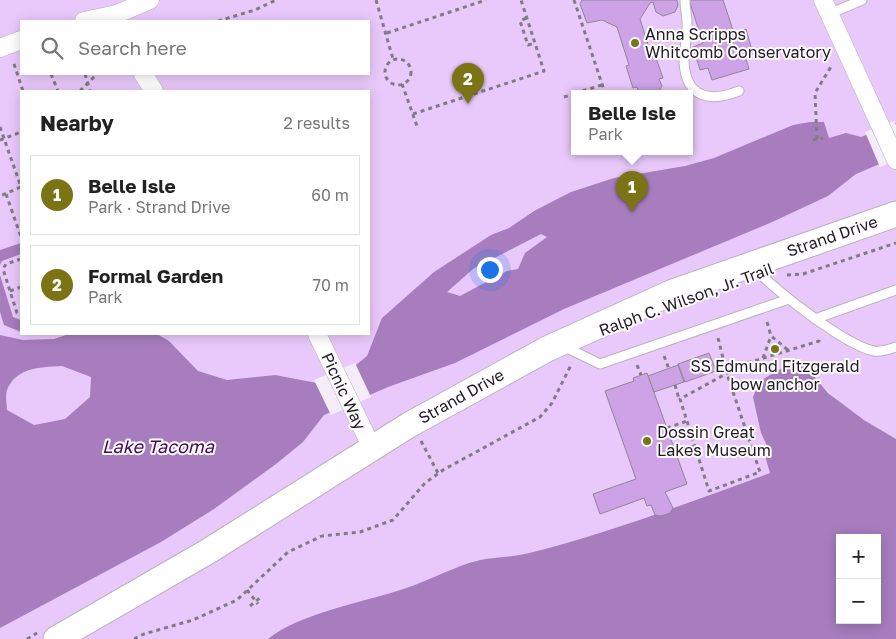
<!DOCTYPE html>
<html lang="en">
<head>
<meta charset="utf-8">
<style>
  body { margin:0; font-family:"Golos Text",sans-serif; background:#f6f6f6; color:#222 }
  .controls { position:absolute; right:15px; bottom:15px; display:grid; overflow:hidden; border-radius:0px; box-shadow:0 2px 12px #0003 }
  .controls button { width:45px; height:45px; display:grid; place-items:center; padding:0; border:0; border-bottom:1px solid #e0e0e0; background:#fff; color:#222; font:25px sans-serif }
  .you { position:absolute; left:489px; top:269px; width:18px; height:18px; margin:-12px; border:4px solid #fff; border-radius:50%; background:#1a73e8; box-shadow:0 0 0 8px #1a73e833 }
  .badge { display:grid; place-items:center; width:32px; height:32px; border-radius:50%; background:#7c7315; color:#fff; font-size:16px; font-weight:700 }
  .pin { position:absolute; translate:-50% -41px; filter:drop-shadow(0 1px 2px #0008) }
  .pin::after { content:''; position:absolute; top:26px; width:18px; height:15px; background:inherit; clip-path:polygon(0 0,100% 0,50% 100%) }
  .popup { position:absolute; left:571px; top:90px; width:122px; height:65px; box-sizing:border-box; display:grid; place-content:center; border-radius:0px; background:#fff; filter:drop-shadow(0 1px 4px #0005); font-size:16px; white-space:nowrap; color:#767676 }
  .popup b { font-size:19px; color:#222 }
  .popup::after { content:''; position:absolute; left:50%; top:100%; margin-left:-10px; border:10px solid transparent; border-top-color:#fff }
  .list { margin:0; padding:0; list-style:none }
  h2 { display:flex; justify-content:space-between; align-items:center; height:65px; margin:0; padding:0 20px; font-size:21px }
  h2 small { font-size:16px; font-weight:400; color:#767676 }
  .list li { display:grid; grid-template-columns:32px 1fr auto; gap:15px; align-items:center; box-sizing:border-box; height:80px; margin:0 10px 10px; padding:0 10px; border:1px solid #e0e0e0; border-radius:0px }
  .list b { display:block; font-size:19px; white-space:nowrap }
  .list p { margin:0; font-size:16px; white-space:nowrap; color:#767676 }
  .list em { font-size:16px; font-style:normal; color:#767676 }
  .icon { flex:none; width:28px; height:28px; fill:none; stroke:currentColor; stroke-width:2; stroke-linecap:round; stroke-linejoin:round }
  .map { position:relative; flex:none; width:896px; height:639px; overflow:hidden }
  .search { position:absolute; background:#fff; box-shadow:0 2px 12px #0003; left:20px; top:20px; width:350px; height:55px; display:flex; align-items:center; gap:12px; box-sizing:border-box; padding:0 18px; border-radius:0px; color:#767676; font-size:19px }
  .panel { position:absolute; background:#fff; box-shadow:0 2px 12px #0003; left:20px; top:90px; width:350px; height:245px; border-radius:0px }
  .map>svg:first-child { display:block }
</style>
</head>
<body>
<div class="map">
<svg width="896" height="639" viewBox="0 0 896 639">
  <rect width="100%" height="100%" fill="#f4ecf9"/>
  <path fill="#e9c9fb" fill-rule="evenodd" d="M0 0H896V439C863 420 829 399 806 367L759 418 761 433 767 446 765 456 771 473C692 501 614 532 533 552 516 557 498 557 480 560 454 566 431 580 406 588 367 601 297 614 268 639H0ZM21 21H369V74H21ZM21 91H369V334H21ZM574 93H690V151H574Z"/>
  <g fill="#a77dbe" fill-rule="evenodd">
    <path d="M810 122H824L829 138 846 133 861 137 896 123V157L856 174 828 196 770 223 564 309 455 363 388 387 324 415 303 442 276 464 214 509 161 542 0 628V335L23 340 54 339 69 334H157L169 341 198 371 227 380 275 375 317 383 356 365 367 356 382 318 434 272 491 235 509 228 534 211 571 192 614 178 685 166 714 158 793 125ZM541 234 547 237 525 253 518 269 507 271 460 296 447 292 473 269ZM62 366 91 377 90 397 65 419 34 425 7 410C7 405 5 396 7 390 16 367 42 367 62 366Z"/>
    <path d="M21 243V254L2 261 0 265V250Z"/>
    <path d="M0 275 13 317 21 320V332L4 325 0 312Z"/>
    <path d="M793 365 806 367 828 393 864 420 896 439V639H268C297 614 368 601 406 588 431 580 454 566 480 560 497 557 516 557 533 552 613 532 692 501 770 473L765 456 767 446 761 433 753 397 759 382 778 370ZM840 538H877V620H840Z"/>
  </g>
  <g fill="#f4ecf9">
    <path d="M894 121 896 125V160L880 167 865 132Z"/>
    <path d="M355 363 371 397 331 415 314 380Z"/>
  </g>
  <g fill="#cea2e6" stroke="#8e8792">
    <path d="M582 0H677L678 5 675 12 663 16 656 12 653 2 650 3 640 19 652 57 655 55 663 78 659 79 662 86 658 93H639L637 87 633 88 626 66 629 65 617 27 602 20 587 23 580 4Z"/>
    <path d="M683 0H723L734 33 746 29 753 54 745 56 749 69 712 80 708 68 700 70 693 47 703 43 690 3Z"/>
    <path d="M709 353 716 371 685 382 678 364Z"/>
    <path d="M678 365 684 382 654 392 648 376Z"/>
    <path d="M647 373 687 484 665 492 673 508 670 513 661 516 655 515 651 505 647 506 644 498 600 514 593 494 636 479 605 391 634 381 633 378Z"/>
  </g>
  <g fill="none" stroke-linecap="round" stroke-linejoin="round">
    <g stroke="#b9b2be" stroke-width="11">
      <g id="lane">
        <path d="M685 1C685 10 688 19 687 28 687 39 684 51 684 62 686 99 711 102 739 91"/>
        <path d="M829 14 862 0"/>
        <path d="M752 266C774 289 844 345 874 351 882 352 889 349 896 347"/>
        <path d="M815 319 896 290"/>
        <path d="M563 346 600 364 789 299"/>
      </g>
    </g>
    <g stroke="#b9b2be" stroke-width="19">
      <g id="street">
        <path d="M823 0 896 160"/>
        <path d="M84 21 117 14 150 0"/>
        <path d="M0 48 21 40"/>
        <path d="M143 74 154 91"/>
        <path d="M317 334 372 448"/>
      </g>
    </g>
    <g stroke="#b9b2be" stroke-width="27">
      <path id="secondary" d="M56 639 207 552 409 425 547 349 673 292 896 214"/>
    </g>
    <g stroke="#817c84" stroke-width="3" stroke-dasharray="4 4" stroke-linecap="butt">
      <path d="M376 0 393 59"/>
      <path d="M574 0 605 93"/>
      <path d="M526 18 520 21 528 45 535 43"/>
      <path d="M218 21 255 10 276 0"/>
      <path d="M387 33 486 0"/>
      <circle cx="398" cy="72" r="13"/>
      <path d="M14 64 23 91"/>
      <path d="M51 74 58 91"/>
      <path d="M85 74 90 91"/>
      <path d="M402 84 417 126"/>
      <path d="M80 91 97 74"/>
      <path d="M575 93 602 85"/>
      <path d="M564 97 574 94"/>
      <path d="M413 114 544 71 521 0"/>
      <path d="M0 127 21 187 0 196"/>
      <path d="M817 139 815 93 832 65"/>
      <path d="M0 140 21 132"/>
      <path d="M813 140 823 138"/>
      <path d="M6 194 21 237"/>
      <path d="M21 259 6 264 3 269 17 313 21 315"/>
      <path d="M787 275 803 274 896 243"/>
      <path d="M10 291 21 287"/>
      <path d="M767 322 771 336 788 350"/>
      <path d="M718 338 727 374 760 472 709 491 680 399 744 364 819 341 821 338"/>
      <path d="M664 356 669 369"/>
      <path d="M763 358 771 336"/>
      <path d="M637 365 641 375"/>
      <path d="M715 366 725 362"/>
      <path d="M675 385 679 399"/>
      <path d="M667 428 687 421"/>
      <path d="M421 441 438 473"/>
      <path d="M675 452 695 446"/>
      <path d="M247 590 258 604"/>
      <path d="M250 606 261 597"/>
      <path d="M27 639 37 633"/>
      <path d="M134 639 144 634 193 620 237 600 288 552 322 536 360 532 393 520 425 483 443 470 540 417 552 403 572 363"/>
    </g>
    <use href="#lane" stroke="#fff" stroke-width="9"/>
    <use href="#street" stroke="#fff" stroke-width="18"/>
    <use href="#secondary" stroke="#fff" stroke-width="25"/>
  </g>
  <g fill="#7c7315" stroke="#fefcff" stroke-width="2">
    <circle cx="635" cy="43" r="5"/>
    <circle cx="775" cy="349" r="5"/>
    <circle cx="647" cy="441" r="5"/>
  </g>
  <g text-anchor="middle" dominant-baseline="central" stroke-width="4" stroke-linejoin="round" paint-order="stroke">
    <g font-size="16" fill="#1e1b20" stroke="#fefcff" text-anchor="start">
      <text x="645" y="34">Anna Scripps<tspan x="645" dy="18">Whitcomb Conservatory</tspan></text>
      <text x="775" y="366" text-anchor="middle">SS Edmund Fitzgerald<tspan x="775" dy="18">bow anchor</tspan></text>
      <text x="657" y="432">Dossin Great<tspan x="657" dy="18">Lakes Museum</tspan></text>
    </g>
    <g font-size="16" fill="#1e1b20" stroke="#fefcff">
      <text transform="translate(832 236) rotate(-19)">Strand Drive</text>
      <text transform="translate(686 299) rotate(-20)">Ralph C. Wilson, Jr. Trail</text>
      <text transform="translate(344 391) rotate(65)">Picnic Way</text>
      <text transform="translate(461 396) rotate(-29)">Strand Drive</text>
    </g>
    <g font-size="18" font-style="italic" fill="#44085b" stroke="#fefcff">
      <text x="158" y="446">Lake Tacoma</text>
    </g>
  </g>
</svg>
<div class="controls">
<button>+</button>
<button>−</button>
</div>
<div class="you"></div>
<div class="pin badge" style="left:632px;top:212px">1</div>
<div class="popup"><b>Belle Isle</b>Park</div>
<div class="pin badge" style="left:468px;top:104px">2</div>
<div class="search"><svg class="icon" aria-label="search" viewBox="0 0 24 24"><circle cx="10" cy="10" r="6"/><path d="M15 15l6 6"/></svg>Search here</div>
<section class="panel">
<h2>Nearby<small>2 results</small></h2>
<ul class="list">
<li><span class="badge">1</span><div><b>Belle Isle</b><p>Park · Strand Drive</p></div><em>60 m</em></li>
<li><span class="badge">2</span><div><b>Formal Garden</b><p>Park</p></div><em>70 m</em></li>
</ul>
</section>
</div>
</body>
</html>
